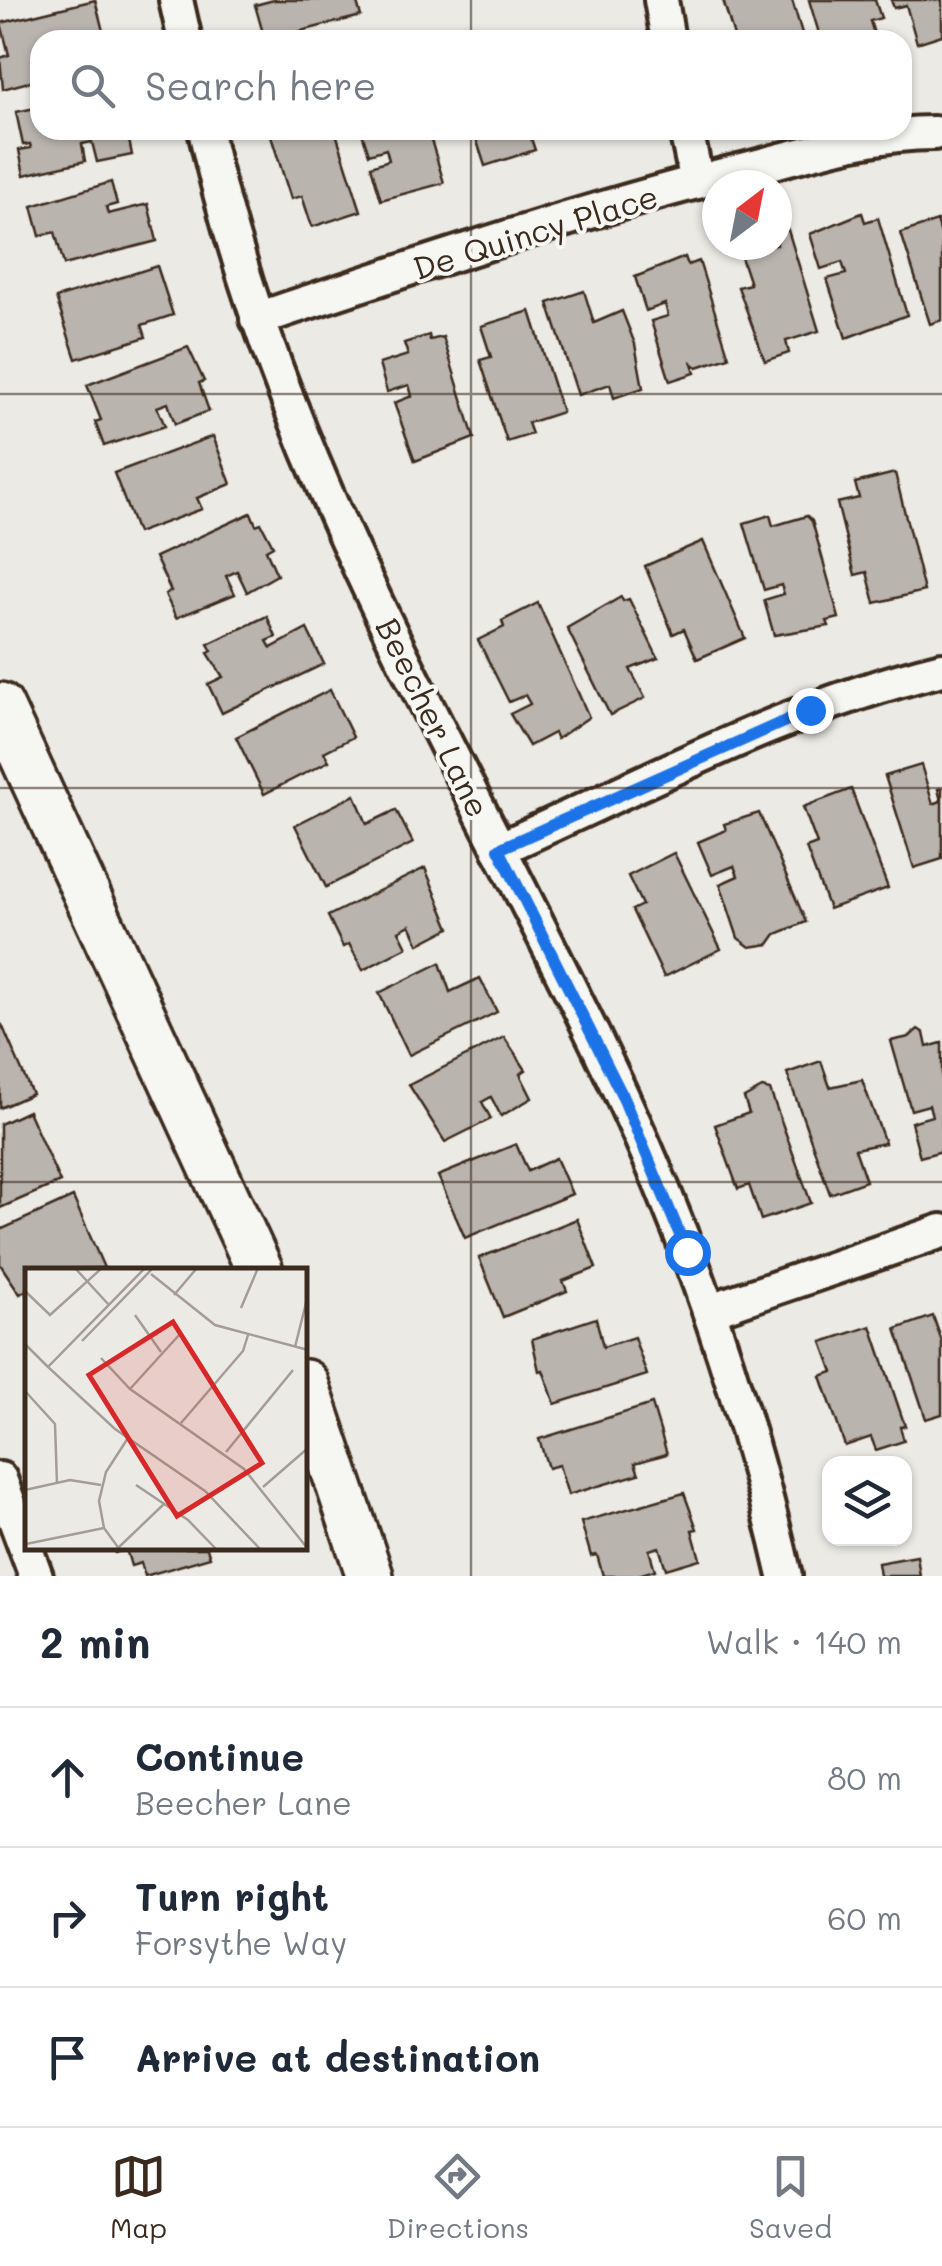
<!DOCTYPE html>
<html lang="en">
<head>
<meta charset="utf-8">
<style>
  body { margin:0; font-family:Mali,sans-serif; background:#f2f2f3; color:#1f2937 }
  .controls { position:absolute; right:30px; bottom:30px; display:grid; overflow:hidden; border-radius:20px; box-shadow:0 2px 8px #0004 }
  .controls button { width:90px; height:90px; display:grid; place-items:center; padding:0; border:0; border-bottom:2px solid #e0e1e3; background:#fff; color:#1f2937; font:50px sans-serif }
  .compass { position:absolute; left:702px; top:170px; width:90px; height:90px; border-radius:50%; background:#fff; box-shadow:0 2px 8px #0004; rotate:32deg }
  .stop { position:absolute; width:30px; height:30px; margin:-22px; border:8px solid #1a73e8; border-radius:50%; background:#fff }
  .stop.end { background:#1a73e8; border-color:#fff; box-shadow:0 2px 10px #0008 }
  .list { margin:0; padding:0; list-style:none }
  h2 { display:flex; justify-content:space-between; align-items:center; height:130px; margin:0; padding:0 40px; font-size:42px }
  h2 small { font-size:32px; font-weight:400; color:#747a83 }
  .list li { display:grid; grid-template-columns:65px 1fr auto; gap:30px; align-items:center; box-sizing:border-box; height:140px; padding:0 40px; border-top:2px solid #e0e1e3 }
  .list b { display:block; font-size:38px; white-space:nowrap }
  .list p { margin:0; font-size:32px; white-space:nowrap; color:#747a83 }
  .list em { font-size:32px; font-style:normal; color:#747a83 }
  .icon { flex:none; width:55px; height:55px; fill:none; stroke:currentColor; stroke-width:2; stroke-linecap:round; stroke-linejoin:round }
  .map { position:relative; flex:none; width:942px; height:1576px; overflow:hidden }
  .search { position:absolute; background:#fff; box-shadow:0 2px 8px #0004; left:30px; right:30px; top:30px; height:110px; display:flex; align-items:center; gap:25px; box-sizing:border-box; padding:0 35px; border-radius:30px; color:#747a83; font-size:38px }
  .sheet { height:550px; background:#fff }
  nav { display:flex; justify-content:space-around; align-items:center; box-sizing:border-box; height:140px; border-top:2px solid #e0e1e3; background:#fff; font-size:28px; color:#747a83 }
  nav a { display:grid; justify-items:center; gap:5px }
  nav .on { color:#3b2a1e }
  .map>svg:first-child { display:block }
</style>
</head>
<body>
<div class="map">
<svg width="942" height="1576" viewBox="0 0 942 1576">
  <rect width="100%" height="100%" fill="#ebeae5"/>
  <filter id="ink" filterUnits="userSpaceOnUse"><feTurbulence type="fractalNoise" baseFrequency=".01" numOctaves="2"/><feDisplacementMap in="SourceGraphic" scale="20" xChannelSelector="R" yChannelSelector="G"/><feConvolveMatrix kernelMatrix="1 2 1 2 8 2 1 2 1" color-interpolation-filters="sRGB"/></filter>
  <g filter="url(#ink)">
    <g fill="#bab4ae" stroke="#3b2a1e" stroke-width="2.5">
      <path d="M95 0 104 35 40 40V79L3 89 0 58 9 55 1 23Z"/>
      <path d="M274 0H356L361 16 265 40 255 5Z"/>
      <path d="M723 0H792L804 40H735Z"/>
      <path d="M809 0H875L881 18 870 21 876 40H821Z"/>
      <path d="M891 0H942V35L917 43 906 5 894 8Z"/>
      <path d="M40 107V130H127L132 155 97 162 92 142 82 144 85 161 24 175 19 150 31 148 30 144 23 145 16 112Z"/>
      <path d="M269 130H335L361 211 312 227 302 196 291 199Z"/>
      <path d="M361 130H428L444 183 381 200 371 166 389 160 386 149 369 154Z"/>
      <path d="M461 130H528L535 150 485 166 475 135 464 139Z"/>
      <path d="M111 182 117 204 106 207 108 214 148 204 157 241 64 265 55 232 40 236 32 206Z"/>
      <path d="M862 213 865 222 878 218 907 315 846 338 827 279 846 274 842 262 821 269 810 234Z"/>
      <path d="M937 221 942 237V320L930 324 901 233Z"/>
      <path d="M788 230 819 331 786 341 789 353 765 361 738 287 750 284 737 245H777V233Z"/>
      <path d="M685 257 688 265 699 261 729 357 697 367 692 363 695 373 670 381 651 321 668 316 665 304 646 311 635 277Z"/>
      <path d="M157 266 173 315 142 325 146 337 76 359 56 298Z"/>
      <path d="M584 291 594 323 622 311 635 344 643 388 614 398 610 384 578 395 548 303Z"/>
      <path d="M530 311 562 412 528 423 532 434 507 442 480 360 491 357 481 326Z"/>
      <path d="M429 335 430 340 443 337 474 438 415 461 394 403 412 396 409 385 387 392 379 364 408 355 404 343Z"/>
      <path d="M188 347 204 381 199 383 209 411 175 424 168 403 157 407 165 426 104 446 95 422 101 420 87 385Z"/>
      <path d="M213 436 231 484 197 498 202 509 137 533 114 473Z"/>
      <path d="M895 473 924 591 875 603 867 572 855 575 837 503 859 498 855 483Z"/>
      <path d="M251 513 256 525 261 523 273 546 266 550 277 575 247 592 237 571 226 576 235 594 176 618 165 594 171 591 155 557Z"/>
      <path d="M770 515 773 526 807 516 812 521 839 618 827 621 829 626 774 635 764 600 784 594 781 585 764 590 744 523Z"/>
      <path d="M703 541 745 638 697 659 684 629 673 634 645 566Z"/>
      <path d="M621 597 623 601 629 599 658 658 630 669 645 698 610 715 567 628Z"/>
      <path d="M538 603 589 717 557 739 554 733 529 746 510 714 530 704 525 695 509 702 478 640 504 627 502 621Z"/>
      <path d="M267 616 276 637 267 641 271 648 307 629 324 664 222 713 208 684 223 677 208 653 212 651 208 644Z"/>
      <path d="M330 690 353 737 324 752 329 761 264 794 236 737Z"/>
      <path d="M921 765 933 804 941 801 938 789 942 788V859L914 868 885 776Z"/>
      <path d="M851 789 888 888 829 909 806 848 817 844 803 807Z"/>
      <path d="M355 795 367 824 396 810 413 843 326 887 295 825Z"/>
      <path d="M759 813 806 922 776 934 769 944 750 947 738 938 720 884 738 876 734 866 712 875 698 842 726 830 724 824Z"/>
      <path d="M674 853 721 949 664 977 632 910 642 905 628 876Z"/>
      <path d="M425 868 450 928 419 944 410 925 399 931 407 947 363 970 349 944 343 947 328 916Z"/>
      <path d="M440 963 450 992 480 978 497 1012 409 1055 379 993Z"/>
      <path d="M2 1025 32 1094 0 1108V1026Z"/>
      <path d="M918 1029 924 1033 927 1047 942 1043V1151L920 1157 911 1122 932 1116 929 1105 911 1110 891 1041 909 1037Z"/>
      <path d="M504 1037 526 1070 520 1074 532 1098 501 1116 491 1097 482 1102 491 1119 445 1142 409 1085Z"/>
      <path d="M821 1061 830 1087 862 1080 885 1143 855 1149 866 1181 830 1194 787 1073Z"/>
      <path d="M762 1088 770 1090 811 1203 761 1220 749 1185 738 1189 715 1125 749 1113 744 1098Z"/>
      <path d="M28 1111 60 1182 0 1208V1124Z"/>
      <path d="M516 1144 528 1171 556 1158 572 1194 465 1238 438 1176Z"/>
      <path d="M73 1197 104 1268 28 1271V1296L25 1291 20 1294 0 1264V1230Z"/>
      <path d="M577 1219 596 1268 563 1281 567 1291 503 1317 479 1258Z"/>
      <path d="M933 1316 942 1342V1414L926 1419 896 1329Z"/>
      <path d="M596 1318 603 1347 634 1337 647 1375 555 1404 543 1370 539 1371 532 1339Z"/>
      <path d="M871 1326 905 1426 900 1427 904 1441 876 1450 871 1437 845 1446 821 1376 833 1372 822 1342Z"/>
      <path d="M652 1404 667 1454 635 1463 639 1474 568 1495 559 1465 548 1468 539 1439Z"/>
      <path d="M684 1493 697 1529 692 1530 700 1559 666 1569 659 1547 649 1550 655 1570 635 1576H603L597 1555 591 1556 581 1522Z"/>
      <path d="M113 1548H207L210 1557 145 1576 141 1563 131 1566 126 1549 115 1553Z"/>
      <path d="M917 1556 920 1576H880L878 1563Z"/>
    </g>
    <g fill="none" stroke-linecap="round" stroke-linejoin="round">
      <g stroke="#3b2a1e" stroke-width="40">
        <g id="minor">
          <path d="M176 0 185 40"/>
          <path d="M661 0 668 40"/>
          <path d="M205 130C280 475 473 777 621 1094 693 1248 747 1410 785 1576"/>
          <path d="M686 130 697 182"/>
          <path d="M257 319C417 266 576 212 739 171 804 155 867 133 934 133"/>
          <path d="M499 849C644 784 787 707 942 669"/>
          <path d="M711 1310 942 1231"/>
          <path d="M0 1479 36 1576"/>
        </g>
      </g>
      <g stroke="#3b2a1e" stroke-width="52">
        <g id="secondary">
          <path d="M0 706 260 1271"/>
          <path d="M305 1383 370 1576"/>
        </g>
      </g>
      <use href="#minor" stroke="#f6f6f2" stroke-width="32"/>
      <use href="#secondary" stroke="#f6f6f2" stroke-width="45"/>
    </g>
  </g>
  <g fill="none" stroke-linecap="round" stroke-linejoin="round" filter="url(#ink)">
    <path stroke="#1a73e8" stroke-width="12" d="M687 1252 622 1095 499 849 810 710"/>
  </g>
  <path fill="none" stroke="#3b2a1e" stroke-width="2.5" stroke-opacity="0.55" d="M471 0V40M471 130V1576M0 394H942M0 788H942M0 1182H942"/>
  <g text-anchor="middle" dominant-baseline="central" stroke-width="8" stroke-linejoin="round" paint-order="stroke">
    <g font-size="32" fill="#3b2a1e" stroke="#f6f6f2">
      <text transform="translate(535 231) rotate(-17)">De Quincy Place</text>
      <text transform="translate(434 717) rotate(64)">Beecher Lane</text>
    </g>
  </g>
  <g transform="translate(25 1268)">
    <rect width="282" height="282" fill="#ebeae5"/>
    <path fill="none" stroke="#a59d95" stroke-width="2.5" d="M50 0 84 37M120 0 23 99 90 161 180 223 236 282M126 6 190 57 283 82M0 23 25 47 77 0M149 27 172 0M216 40 233 0M110 47 136 84M57 73 128 0M0 76 23 99M270 79 283 27M76 90 105 121 219 201 283 281M105 121 155 66M0 123 30 156 32 216M156 155 218 83 223 67M201 184 268 102M111 217 163 252 192 282M238 219 283 180M0 222 45 212 76 217M1 276 79 260M93 280 140 235M95 282 79 260 74 233 81 204 103 170"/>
    <path fill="#d62828" fill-opacity="0.15" stroke="#d62828" stroke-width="5" d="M148 54 237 195 152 248 64 107Z"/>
    <rect width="282" height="282" fill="none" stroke="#3b2a1e" stroke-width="5"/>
  </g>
</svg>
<div class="controls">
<button><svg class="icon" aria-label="layers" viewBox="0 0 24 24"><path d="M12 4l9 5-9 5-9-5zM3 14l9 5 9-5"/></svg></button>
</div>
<svg class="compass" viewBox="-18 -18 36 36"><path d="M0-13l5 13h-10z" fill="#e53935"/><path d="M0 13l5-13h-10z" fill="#747a83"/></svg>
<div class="stop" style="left:687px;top:1252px"></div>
<div class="stop end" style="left:810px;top:710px"></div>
<div class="search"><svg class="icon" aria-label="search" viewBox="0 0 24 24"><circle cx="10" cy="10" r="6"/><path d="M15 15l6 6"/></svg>Search here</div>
</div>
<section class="sheet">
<h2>2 min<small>Walk · 140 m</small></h2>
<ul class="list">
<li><svg class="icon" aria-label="ahead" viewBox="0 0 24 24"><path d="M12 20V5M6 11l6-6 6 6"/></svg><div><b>Continue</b><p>Beecher Lane</p></div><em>80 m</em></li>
<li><svg class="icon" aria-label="right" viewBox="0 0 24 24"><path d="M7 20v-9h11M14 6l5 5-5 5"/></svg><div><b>Turn right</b><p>Forsythe Way</p></div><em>60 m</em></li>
<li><svg class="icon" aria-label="arrive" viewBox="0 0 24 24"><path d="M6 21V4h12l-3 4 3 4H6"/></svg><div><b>Arrive at destination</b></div></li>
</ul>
</section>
<nav>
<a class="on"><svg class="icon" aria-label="map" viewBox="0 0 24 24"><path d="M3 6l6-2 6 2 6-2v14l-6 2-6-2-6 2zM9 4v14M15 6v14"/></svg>Map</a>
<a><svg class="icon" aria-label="directions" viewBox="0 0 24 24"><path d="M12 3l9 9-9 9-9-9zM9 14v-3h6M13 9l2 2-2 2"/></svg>Directions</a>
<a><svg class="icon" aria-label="saved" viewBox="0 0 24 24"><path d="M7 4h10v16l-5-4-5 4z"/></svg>Saved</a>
</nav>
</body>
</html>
